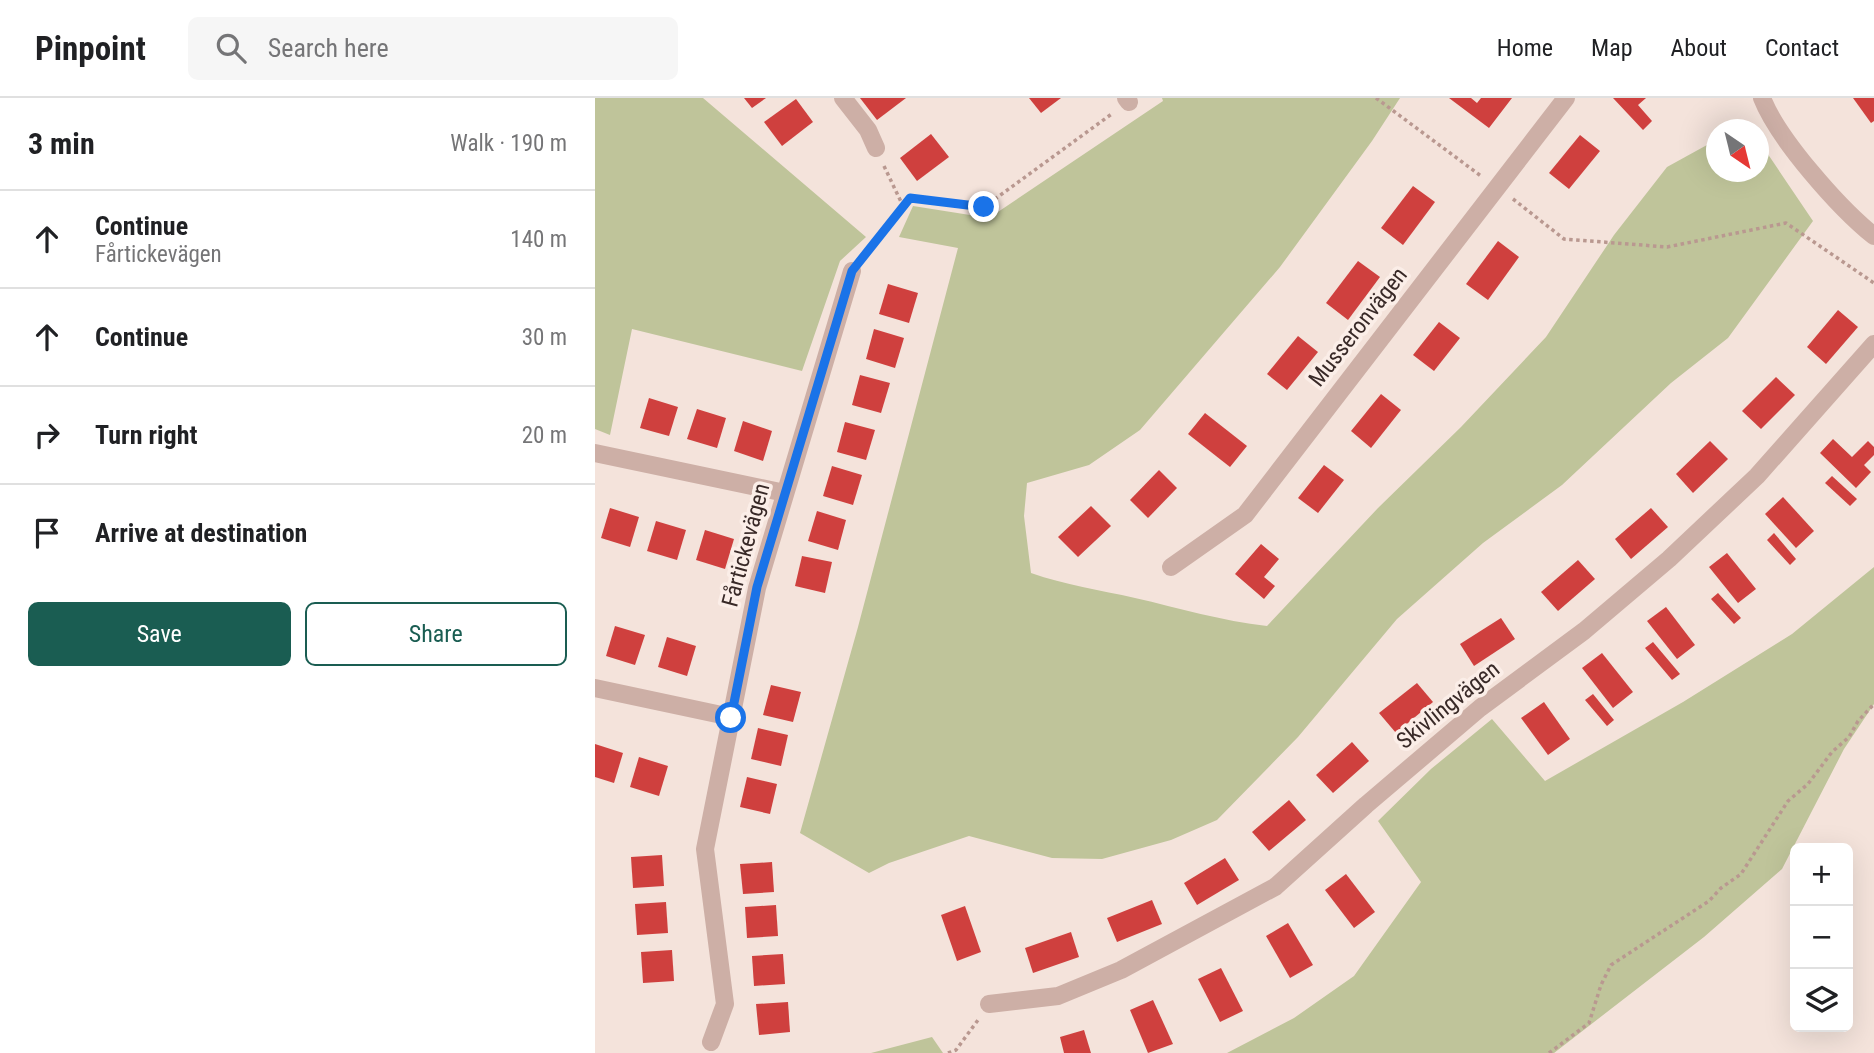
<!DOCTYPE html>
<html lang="en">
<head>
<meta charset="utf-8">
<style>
  body { margin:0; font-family:"Roboto Condensed",sans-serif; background:#f6f6f6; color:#202124 }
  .controls { position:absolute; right:21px; bottom:21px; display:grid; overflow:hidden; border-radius:10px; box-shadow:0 7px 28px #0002 }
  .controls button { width:63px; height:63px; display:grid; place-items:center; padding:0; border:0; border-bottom:2px solid #e0e0e0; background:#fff; color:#202124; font:35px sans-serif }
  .compass { position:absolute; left:1111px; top:21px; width:63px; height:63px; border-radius:50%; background:#fff; box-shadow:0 7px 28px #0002; rotate:145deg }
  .stop { position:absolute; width:21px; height:21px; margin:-16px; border:5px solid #1a73e8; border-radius:50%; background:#fff }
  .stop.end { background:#1a73e8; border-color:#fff; box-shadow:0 2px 7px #0008 }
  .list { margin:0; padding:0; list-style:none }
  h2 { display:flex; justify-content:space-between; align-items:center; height:91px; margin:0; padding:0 28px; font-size:30px }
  h2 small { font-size:23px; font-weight:400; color:#757577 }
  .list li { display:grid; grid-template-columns:46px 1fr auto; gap:21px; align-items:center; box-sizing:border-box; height:98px; padding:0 28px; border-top:2px solid #e0e0e0 }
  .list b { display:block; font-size:26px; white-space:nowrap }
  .list p { margin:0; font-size:23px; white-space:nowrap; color:#757577 }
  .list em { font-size:23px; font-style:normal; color:#757577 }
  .actions { display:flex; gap:14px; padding:21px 28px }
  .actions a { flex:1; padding:16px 0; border:2px solid #1a5d52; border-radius:10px; text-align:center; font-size:24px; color:#1a5d52 }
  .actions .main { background:#1a5d52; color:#fff }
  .icon { flex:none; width:38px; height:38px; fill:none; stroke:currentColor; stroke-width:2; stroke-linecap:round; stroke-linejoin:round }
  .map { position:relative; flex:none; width:1279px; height:955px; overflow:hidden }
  header { display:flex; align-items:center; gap:42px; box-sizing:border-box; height:98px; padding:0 35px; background:#fff; border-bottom:2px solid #e0e0e0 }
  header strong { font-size:33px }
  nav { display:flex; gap:38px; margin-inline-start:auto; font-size:24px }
  .search { width:490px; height:63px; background:#f6f6f6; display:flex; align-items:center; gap:18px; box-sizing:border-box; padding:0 24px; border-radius:10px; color:#757577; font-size:26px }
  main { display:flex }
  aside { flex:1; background:#fff }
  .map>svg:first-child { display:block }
</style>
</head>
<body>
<header>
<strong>Pinpoint</strong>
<div class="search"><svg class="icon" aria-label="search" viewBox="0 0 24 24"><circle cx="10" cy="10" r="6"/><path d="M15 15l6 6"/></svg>Search here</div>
<nav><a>Home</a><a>Map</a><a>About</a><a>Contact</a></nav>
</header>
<main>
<aside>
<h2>3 min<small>Walk · 190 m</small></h2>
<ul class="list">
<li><svg class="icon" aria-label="ahead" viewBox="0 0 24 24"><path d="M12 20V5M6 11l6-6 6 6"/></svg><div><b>Continue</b><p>Fårtickevägen</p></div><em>140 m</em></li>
<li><svg class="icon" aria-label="ahead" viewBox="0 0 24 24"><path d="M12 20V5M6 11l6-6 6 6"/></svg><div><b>Continue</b></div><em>30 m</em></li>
<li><svg class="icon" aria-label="right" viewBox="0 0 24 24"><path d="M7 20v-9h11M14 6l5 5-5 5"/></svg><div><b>Turn right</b></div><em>20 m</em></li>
<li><svg class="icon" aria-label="arrive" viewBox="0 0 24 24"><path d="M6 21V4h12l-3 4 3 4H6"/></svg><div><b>Arrive at destination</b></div></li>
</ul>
<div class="actions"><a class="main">Save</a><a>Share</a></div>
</aside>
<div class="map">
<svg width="1279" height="955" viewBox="0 0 1279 955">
  <rect width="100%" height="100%" fill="#f4e3db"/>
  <g fill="#bfc49a">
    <path d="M0 0H108L271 139 245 163 207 273 37 231 15 337 0 331Z"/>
    <path d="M567 0H805L777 43 685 169 545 332 494 367 432 385 429 418 436 475C470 487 505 492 540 500 584 510 627 523 672 528L783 410 866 329 951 239 1019 137 1072 69 1121 42 1122 74H1164V43L1218 123 1133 240 1076 285 967 387 888 445 802 521 703 639 622 722 576 742 507 761 457 760 374 738 294 765 274 775 205 735 263 529 363 150 304 139 318 108 394 120 568 3Z"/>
    <path d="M1279 469V606L1249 651 1187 771 1109 839 959 955H632L699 920 759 878 826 784 783 723 836 671 897 621 950 683 1088 604 1197 536Z"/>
    <path d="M337 939 348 955H276Z"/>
  </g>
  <g fill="#cf403e">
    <path d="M149 0H171L157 10Z"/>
    <path d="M265 0H311L282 22Z"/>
    <path d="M434 0H466L446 15Z"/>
    <path d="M854 0H876L882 5 886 0H917L894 30Z"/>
    <path d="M1018 0H1051L1043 7 1057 23 1048 32Z"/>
    <path d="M1258 0H1279V23L1276 25Z"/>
    <path d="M201 1 218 24 187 48 169 24Z"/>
    <path d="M336 36 354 59 322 83 305 60Z"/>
    <path d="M985 37 1005 53 974 91 954 75Z"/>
    <path d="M818 88 840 104 808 147 786 130Z"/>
    <path d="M903 143 924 159 893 202 871 186Z"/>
    <path d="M763 163 785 179 753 222 731 205Z"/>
    <path d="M293 186 323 195 314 225 284 216Z"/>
    <path d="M1243 212 1263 229 1231 266 1212 249Z"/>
    <path d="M844 224 865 240 839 273 818 257Z"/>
    <path d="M279 231 309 240 300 270 271 261Z"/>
    <path d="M703 238 723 254 692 292 672 276Z"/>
    <path d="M265 277 295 285 286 315 257 307Z"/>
    <path d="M1181 279 1200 297 1166 331 1147 313Z"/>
    <path d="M786 296 806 312 776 350 756 333Z"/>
    <path d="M54 300 83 309 74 338 45 330Z"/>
    <path d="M102 311 131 320 122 350 92 341Z"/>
    <path d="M610 315 652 348 635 369 593 336Z"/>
    <path d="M148 323 177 333 168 363 139 353Z"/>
    <path d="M250 324 280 332 271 362 242 354Z"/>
    <path d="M1238 341 1257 359 1273 343 1279 349V357L1269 367 1276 374 1261 390 1225 355Z"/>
    <path d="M1115 343 1133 361 1098 395 1081 376Z"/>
    <path d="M729 367 749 382 723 415 703 400Z"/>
    <path d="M237 368 267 377 258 407 228 398Z"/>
    <path d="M564 372 582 390 553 420 535 402Z"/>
    <path d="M1237 378 1262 401 1255 408 1230 385Z"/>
    <path d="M1188 399 1219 433 1201 450 1170 416Z"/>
    <path d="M496 408 516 428 483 459 463 439Z"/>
    <path d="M15 410 44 419 35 449 6 440Z"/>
    <path d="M1056 410 1073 429 1036 461 1020 441Z"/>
    <path d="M222 413 251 422 243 452 213 443Z"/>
    <path d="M61 423 91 432 82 462 52 453Z"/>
    <path d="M110 432 139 441 130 471 101 462Z"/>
    <path d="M1179 435 1201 461 1195 467 1172 442Z"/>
    <path d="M666 446 684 461 669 479 680 488 669 501 640 476Z"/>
    <path d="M1132 455 1161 491 1143 505 1114 469Z"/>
    <path d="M207 458 237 464 230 495 200 488Z"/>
    <path d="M983 462 1000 481 963 513 946 494Z"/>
    <path d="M1123 495 1146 520 1139 526 1116 501Z"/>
    <path d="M1071 509 1100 547 1082 561 1052 523Z"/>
    <path d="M906 520 920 541 879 568 865 546Z"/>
    <path d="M20 528 50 537 40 567 11 558Z"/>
    <path d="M72 539 101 548 92 578 63 569Z"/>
    <path d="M1058 544 1085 576 1077 582 1050 550Z"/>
    <path d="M1007 555 1038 594 1018 610 987 570Z"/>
    <path d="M822 585 838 604 801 635 784 615Z"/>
    <path d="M176 587 206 594 198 624 168 617Z"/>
    <path d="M998 596 1019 622 1012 628 990 602Z"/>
    <path d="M949 604 975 641 953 657 926 620Z"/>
    <path d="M163 630 193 637 186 668 156 661Z"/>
    <path d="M757 644 774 663 738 695 721 677Z"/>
    <path d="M0 646 28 655 19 685 0 679Z"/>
    <path d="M44 659 73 668 64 698 35 689Z"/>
    <path d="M152 679 182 686 175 716 145 709Z"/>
    <path d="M694 702 711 722 674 753 657 734Z"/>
    <path d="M67 757 69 788 38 790 36 759Z"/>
    <path d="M630 760 644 782 602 807 589 785Z"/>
    <path d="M177 764 179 794 148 796 145 766Z"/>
    <path d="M751 776 780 814 759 830 730 792Z"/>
    <path d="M557 802 567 826 522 844 512 820Z"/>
    <path d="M71 804 73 835 42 837 40 806Z"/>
    <path d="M181 807 183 838 152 840 150 809Z"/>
    <path d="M370 808 386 854 362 863 346 817Z"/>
    <path d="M693 825 718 867 695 880 671 838Z"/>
    <path d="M476 834 484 859 438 875 430 850Z"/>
    <path d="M77 852 79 883 48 885 46 854Z"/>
    <path d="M188 856 190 886 159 888 157 858Z"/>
    <path d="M626 870 648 913 625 924 603 881Z"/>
    <path d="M558 902 578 946 553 955 535 912Z"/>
    <path d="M193 904 195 934 164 937 161 906Z"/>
    <path d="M489 932 496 955H469L465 939Z"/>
  </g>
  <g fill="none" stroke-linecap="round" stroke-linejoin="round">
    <g stroke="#b99890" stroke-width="3.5" stroke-dasharray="3.5 3.5" stroke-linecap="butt">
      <path d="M781 0 886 78"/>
      <path d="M289 68 308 108"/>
      <path d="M918 101 969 141 1072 149 1191 125 1279 185"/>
      <path d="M269 157 315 100 389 109 518 15"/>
      <path d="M353 955 361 952 383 922"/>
      <path d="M954 955 994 925 1006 887 1016 867 1114 803 1126 790 1146 776 1193 703 1213 686 1237 654 1254 639 1263 623 1279 606"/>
    </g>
    <g stroke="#cdafa6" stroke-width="18">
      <path d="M248 0 273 32 281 50"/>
      <path d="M531 0 534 4"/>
      <path d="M1167 0C1183 41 1244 110 1279 138"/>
      <path d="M0 355 190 395"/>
      <path d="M576 469 650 417 971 0"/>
      <path d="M0 590 136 619"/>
      <path d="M394 906 463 898 526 872 680 789 771 707 885 610 989 533 1074 461 1162 378 1279 246"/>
      <path d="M116 944 130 906 110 751 162 490 257 173"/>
    </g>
  </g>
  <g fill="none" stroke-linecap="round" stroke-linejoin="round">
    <path stroke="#1a73e8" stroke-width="9" d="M136 620 162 489 257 173 315 100 389 109"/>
  </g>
  <g text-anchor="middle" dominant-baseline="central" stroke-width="7" stroke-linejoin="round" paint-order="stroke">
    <g font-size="23" fill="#382927" stroke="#fbeee8">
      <text transform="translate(763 229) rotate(-52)">Musseronvägen</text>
      <text transform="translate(151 447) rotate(-75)">Fårtickevägen</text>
      <text transform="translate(853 607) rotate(-39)">Skivlingvägen</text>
    </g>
  </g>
</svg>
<div class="controls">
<button>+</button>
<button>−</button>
<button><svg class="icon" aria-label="layers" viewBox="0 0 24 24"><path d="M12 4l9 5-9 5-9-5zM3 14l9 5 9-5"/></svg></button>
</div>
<svg class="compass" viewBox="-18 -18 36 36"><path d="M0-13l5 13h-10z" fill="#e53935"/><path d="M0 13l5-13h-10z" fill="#757577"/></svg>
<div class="stop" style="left:136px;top:620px"></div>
<div class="stop end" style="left:389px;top:109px"></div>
</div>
</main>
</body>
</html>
